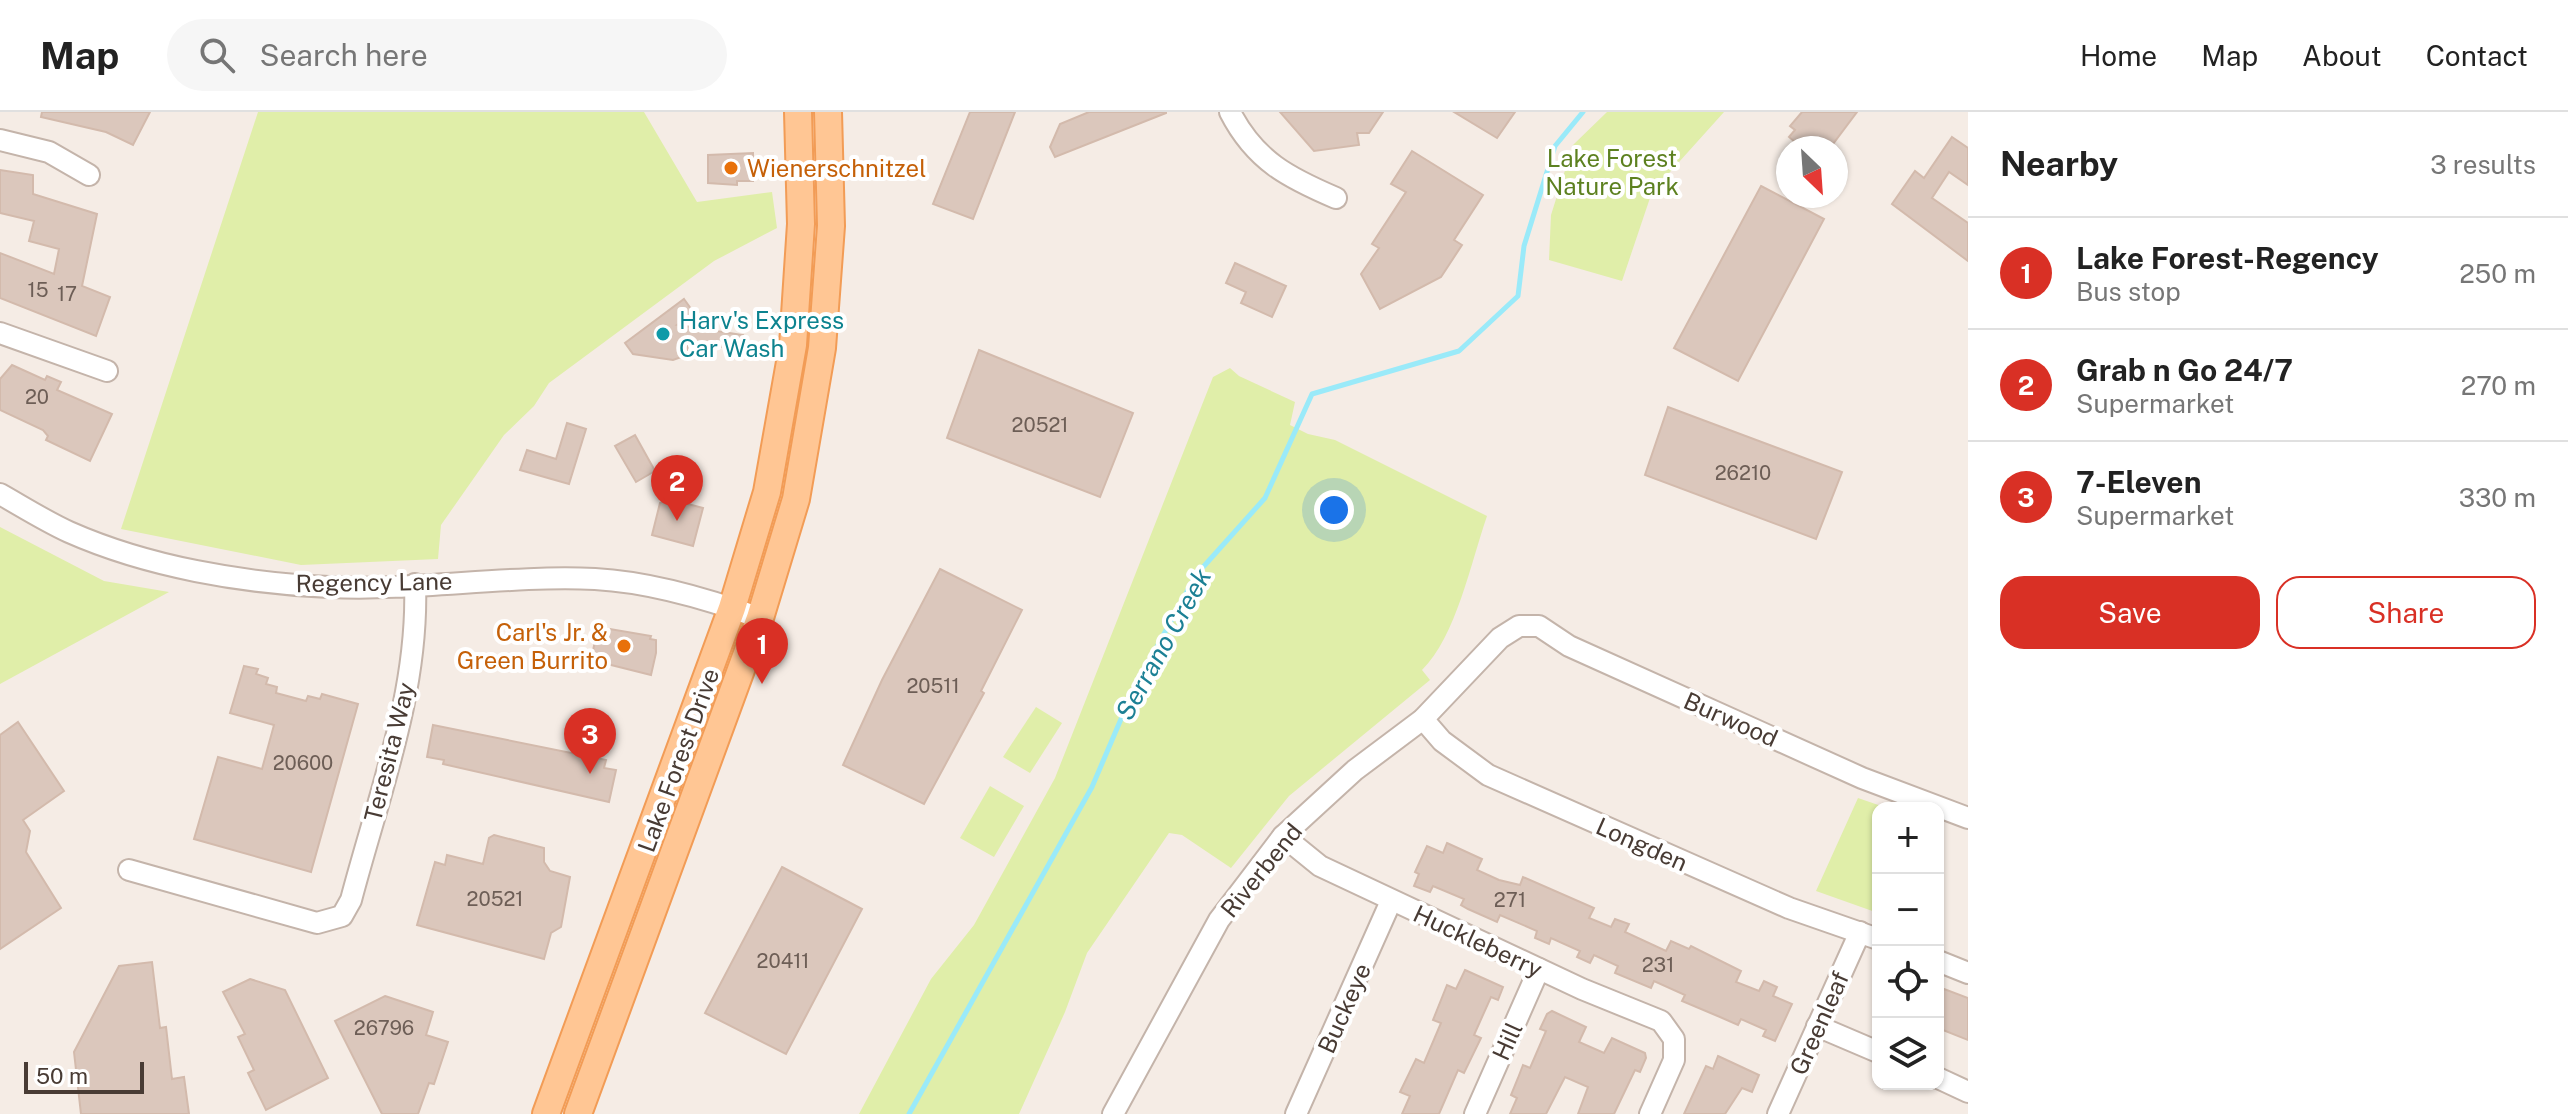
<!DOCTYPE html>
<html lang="en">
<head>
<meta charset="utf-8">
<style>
  body { margin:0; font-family:"Public Sans",sans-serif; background:#f6f6f6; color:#222 }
  .controls { position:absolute; right:24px; bottom:24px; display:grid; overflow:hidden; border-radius:16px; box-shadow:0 2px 6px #0004 }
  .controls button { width:72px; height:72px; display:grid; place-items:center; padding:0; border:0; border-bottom:2px solid #e0e0e0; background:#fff; color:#222; font:40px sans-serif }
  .compass { position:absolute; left:1776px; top:24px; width:72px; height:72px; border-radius:50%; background:#fff; box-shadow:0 2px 6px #0004; rotate:155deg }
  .scale { position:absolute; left:24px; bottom:20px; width:120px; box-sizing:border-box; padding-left:8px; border:4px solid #483b34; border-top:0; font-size:22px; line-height:28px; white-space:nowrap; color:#483b34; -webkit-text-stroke:6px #fff; paint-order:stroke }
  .you { position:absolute; left:1334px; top:398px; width:28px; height:28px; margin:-20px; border:6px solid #fff; border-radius:50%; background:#1a73e8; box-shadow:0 0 0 12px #1a73e833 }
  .badge { display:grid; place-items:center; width:52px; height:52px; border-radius:50%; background:#d93025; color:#fff; font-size:26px; font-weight:700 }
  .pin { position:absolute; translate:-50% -66px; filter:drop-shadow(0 2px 4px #0008) }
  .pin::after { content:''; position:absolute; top:42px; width:28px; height:24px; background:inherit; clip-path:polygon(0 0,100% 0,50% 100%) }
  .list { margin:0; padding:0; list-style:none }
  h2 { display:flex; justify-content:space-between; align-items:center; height:104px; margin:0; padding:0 32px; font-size:34px }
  h2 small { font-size:26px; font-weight:400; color:#767676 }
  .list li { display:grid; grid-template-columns:52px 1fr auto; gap:24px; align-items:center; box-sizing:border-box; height:112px; padding:0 32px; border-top:2px solid #e0e0e0 }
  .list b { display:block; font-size:30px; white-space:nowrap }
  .list p { margin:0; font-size:26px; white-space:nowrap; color:#767676 }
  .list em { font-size:26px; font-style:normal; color:#767676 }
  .actions { display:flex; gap:16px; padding:24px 32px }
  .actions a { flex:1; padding:18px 0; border:2px solid #d93025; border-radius:24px; text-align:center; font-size:28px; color:#d93025 }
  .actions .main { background:#d93025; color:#fff }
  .icon { flex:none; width:44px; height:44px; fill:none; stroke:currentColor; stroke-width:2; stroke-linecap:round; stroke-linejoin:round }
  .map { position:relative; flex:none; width:1968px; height:1002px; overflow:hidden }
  header { display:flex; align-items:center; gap:48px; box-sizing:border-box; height:112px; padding:0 40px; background:#fff; border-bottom:2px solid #e0e0e0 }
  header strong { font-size:38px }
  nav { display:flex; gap:44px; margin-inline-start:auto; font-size:28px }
  .search { width:560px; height:72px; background:#f6f6f6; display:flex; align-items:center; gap:20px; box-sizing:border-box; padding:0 28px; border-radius:44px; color:#767676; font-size:30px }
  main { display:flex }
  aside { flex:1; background:#fff }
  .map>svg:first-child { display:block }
</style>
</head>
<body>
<header>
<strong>Map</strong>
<div class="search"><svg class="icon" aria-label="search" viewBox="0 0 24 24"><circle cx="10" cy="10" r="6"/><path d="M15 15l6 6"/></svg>Search here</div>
<nav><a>Home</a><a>Map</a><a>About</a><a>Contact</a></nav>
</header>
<main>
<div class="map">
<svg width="1968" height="1002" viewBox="0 0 1968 1002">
  <rect width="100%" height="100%" fill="#f5ece5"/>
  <g fill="#e0eea9">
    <path d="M258 0H644L697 90 772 80 777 116 714 149 549 271 534 294 504 323 441 413 438 447 301 453 121 417Z"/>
    <path d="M1607 0H1724L1652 80 1622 169 1549 148 1551 103 1573 33Z"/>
    <path d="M1230 256 1239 264 1295 290 1290 313 1308 322 1335 328 1487 404C1471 450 1456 525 1422 558L1430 568 1289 684 1231 756 1182 723 1169 721 1087 841 1065 900 1019 1002H859L931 867 974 813 1055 666 1213 265Z"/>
    <path d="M0 415 104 469 169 480 0 572Z"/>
    <path d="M1036 595 1062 611 1030 661 1003 645Z"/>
    <path d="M990 674 1024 694 994 745 960 726Z"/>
    <path d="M1858 686 1887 696H1878V801L1816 779Z"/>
  </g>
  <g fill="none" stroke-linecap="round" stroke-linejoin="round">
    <path stroke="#9aeaf9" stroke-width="5" d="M909 1002 1092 675 1133 579 1196 463 1265 386 1312 282 1459 239 1518 184 1524 134 1555 34 1583 0"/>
  </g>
  <g fill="#dbc7bc" stroke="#d3baac" stroke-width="2">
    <path d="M42 0H150L133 33 106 20 41 5Z"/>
    <path d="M970 0H1015L973 107 933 92Z"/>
    <path d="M1089 0H1166V1L1055 45 1050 35 1060 12Z"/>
    <path d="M1280 0H1383L1369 21H1357L1359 33 1314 39Z"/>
    <path d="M1454 0H1515L1497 26Z"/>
    <path d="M1802 0H1857L1830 36H1802L1789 25 1795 18 1790 14Z"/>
    <path d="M1952 25 1968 36V73L1949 60 1932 86 1968 111V149L1892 92 1915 59 1924 66Z"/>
    <path d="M1412 39 1483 83 1454 128 1462 133 1441 165 1380 197 1361 162 1379 136 1372 132 1406 80 1391 72Z"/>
    <path d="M753 41V69H737V73L708 71V43Z"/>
    <path d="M0 58 33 63V82L97 102 82 174 110 185 96 224 0 186V141L54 162 59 137 29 129 34 109 0 101Z"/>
    <path d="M1761 74 1824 107 1738 269 1674 236Z"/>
    <path d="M1235 151 1286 174 1272 205 1241 191 1246 180 1226 171Z"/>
    <path d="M684 187 694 201 677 213 743 223 741 238 688 229 687 243 673 248 633 242 625 231Z"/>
    <path d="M979 238 1133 301 1100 385 947 326Z"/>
    <path d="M12 253 45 268 47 264 61 270 57 278 112 302 90 349 46 328 48 324 43 318 0 298V267Z"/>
    <path d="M1668 295 1842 360 1816 427 1645 363Z"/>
    <path d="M567 311 586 317 569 372 520 358 527 338 556 347Z"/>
    <path d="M635 323 655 359 636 370 615 334Z"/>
    <path d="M669 387 703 396 693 434 652 423 660 391Z"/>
    <path d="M940 457 1022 498 981 579 984 581 924 692 843 653 882 568Z"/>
    <path d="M598 515 651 524 650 527 656 528V541L651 563 591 548Z"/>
    <path d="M244 554 258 557 256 562 268 566 266 572 277 575 276 581 306 589 308 584 320 587 322 582 358 592 311 760 194 727 218 645 262 657 274 613 230 601Z"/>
    <path d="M18 610 64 679 23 708 30 719 26 740 61 796 0 837V623Z"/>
    <path d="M433 613 606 648 604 656 616 658 609 690 443 652 444 648 427 645Z"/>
    <path d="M494 723 544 736V750L550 759 570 765 561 815 551 821 544 847 417 813 435 750 445 753 447 743 483 752 489 726Z"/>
    <path d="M1447 731 1482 747 1477 758 1499 768 1520 773 1523 765 1594 796 1589 806 1611 815 1615 807 1629 812 1625 820 1666 839 1671 829 1689 837 1691 834 1741 859 1736 870 1759 879 1764 869 1777 875 1773 884 1792 892 1775 929 1763 924 1766 918 1741 907 1738 913 1720 905 1682 889 1685 883 1654 869 1651 876 1615 861 1618 854 1594 843 1590 851 1577 845 1580 839 1551 826 1549 832 1535 826 1537 819 1500 803 1497 810 1468 797 1461 793 1464 787 1433 774 1430 780 1414 774 1419 762 1415 760 1427 734 1443 741Z"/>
    <path d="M782 755 862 797 786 942 705 901Z"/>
    <path d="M152 850 160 916 166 915 172 967 184 965 189 1002H81L74 940 119 854Z"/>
    <path d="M1465 858 1503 875 1498 888 1491 885 1474 923 1481 926 1464 961 1458 958 1439 1002H1402L1410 984 1400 980 1416 947 1424 951 1441 911 1433 908 1447 873 1456 877Z"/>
    <path d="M250 867 285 878 328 966 266 998 248 961 254 958 238 925 245 922 223 880Z"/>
    <path d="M1944 877 1968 886V928L1938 916V889Z"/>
    <path d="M385 884 433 900 426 923 448 930 434 972 429 971 418 1002H382L335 909Z"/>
    <path d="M1552 899 1586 915 1579 930 1604 941 1612 926 1645 941 1646 946 1640 960 1635 958 1614 1002H1578L1588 975 1565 965 1546 1002H1510L1517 986 1511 983 1518 966 1523 953 1530 956 1546 919 1540 917 1547 902Z"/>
    <path d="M1718 944 1759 963 1752 980 1742 976 1725 1002H1684L1706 954 1713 957Z"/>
  </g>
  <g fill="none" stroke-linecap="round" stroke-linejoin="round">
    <g stroke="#c4b4aa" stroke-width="24">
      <g id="minor">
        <path d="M1230 0C1255 49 1289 66 1336 86"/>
        <path d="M0 28 49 40 89 63"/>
        <path d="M0 221 107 259"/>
        <path d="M0 382C23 395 45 409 69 420 148 455 243 471 329 475 418 479 506 463 595 467 651 470 708 487 760 506"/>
        <path d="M1423 607 1442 629 1488 663 1789 796 1878 827"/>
        <path d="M1283 724 1320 754 1582 877 1661 909 1674 927V948L1650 1002"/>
        <path d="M129 758 317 811 342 804 351 788C378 685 419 580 415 472"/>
        <path d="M1938 849 1968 861"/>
        <path d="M1817 914 1878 940"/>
        <path d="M1938 966 1968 980"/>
        <path d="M1113 1002 1219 808 1283 724 1355 658 1423 607 1500 526 1519 514H1539L1569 534 1862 666 1968 706"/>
        <path d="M1296 1002 1391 789"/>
        <path d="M1475 1002 1539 857"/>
        <path d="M1778 1002 1860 820"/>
      </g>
    </g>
    <g stroke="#f29c56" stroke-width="30">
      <g id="major">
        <path d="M546 1002 732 496 767 380 793 233 801 112 798 0"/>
        <path d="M578 1002 760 506 796 387 822 236 831 114 828 0"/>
      </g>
    </g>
    <use href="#minor" stroke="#fff" stroke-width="20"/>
    <use href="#major" stroke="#ffc694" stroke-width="26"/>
  </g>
  <g fill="#e8710a" stroke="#fff" stroke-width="3">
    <circle cx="731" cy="56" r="8"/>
    <circle cx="624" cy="534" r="8"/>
  </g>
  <circle fill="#0f9aa8" stroke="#fff" stroke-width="3" cx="663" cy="222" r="8"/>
  <g text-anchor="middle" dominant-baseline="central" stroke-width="8" stroke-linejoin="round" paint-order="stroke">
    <g font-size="20" fill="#6d5e56">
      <text x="38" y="178">15</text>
      <text x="67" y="182">17</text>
      <text x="37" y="285">20</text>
      <text x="1040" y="313">20521</text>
      <text x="1743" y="361">26210</text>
      <text x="933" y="574">20511</text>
      <text x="303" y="651">20600</text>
      <text x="495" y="787">20521</text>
      <text x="1510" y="788">271</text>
      <text x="783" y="849">20411</text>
      <text x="1658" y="853">231</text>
      <text x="384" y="916">26796</text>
    </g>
    <g font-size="24" fill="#5d8120" stroke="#fff">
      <text x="1612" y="46">Lake Forest<tspan x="1612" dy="28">Nature Park</tspan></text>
    </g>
    <g font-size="24" fill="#c56008" stroke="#fff" text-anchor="start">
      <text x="747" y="56">Wienerschnitzel</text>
      <text x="608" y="520" text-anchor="end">Carl's Jr. &amp;<tspan x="608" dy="28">Green Burrito</tspan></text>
    </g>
    <g font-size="24" fill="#0d838f" stroke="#fff" text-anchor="start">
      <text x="679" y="208">Harv's Express<tspan x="679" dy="28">Car Wash</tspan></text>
    </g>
    <g font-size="24" fill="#483b34" stroke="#fff">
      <text transform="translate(374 470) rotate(-1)">Regency Lane</text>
      <text transform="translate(1731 607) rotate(24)">Burwood</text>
      <text transform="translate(389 640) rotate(-76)">Teresita Way</text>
      <text transform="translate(678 648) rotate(-70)">Lake Forest Drive</text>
      <text transform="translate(1642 732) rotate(24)">Longden</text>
      <text transform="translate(1261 758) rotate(-51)">Riverbend</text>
      <text transform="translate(1478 829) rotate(25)">Huckleberry</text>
      <text transform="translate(1344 896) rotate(-66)">Buckeye</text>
      <text transform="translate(1819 911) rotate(-66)">Greenleaf</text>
      <text transform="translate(1507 929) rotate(-66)">Hill</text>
    </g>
    <g font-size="26" font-style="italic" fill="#1c8095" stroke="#fff">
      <text transform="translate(1163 532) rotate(-61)">Serrano Creek</text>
    </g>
  </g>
</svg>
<div class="controls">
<button>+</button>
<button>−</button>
<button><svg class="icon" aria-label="locate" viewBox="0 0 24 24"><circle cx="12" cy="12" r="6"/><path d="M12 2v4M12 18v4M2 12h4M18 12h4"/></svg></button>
<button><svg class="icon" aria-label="layers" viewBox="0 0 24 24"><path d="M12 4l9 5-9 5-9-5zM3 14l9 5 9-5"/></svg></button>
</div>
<svg class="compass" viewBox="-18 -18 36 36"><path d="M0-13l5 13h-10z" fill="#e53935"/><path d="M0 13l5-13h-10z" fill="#767676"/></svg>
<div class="scale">50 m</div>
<div class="you"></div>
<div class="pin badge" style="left:762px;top:572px">1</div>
<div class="pin badge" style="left:677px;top:409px">2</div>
<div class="pin badge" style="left:590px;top:662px">3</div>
</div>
<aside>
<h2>Nearby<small>3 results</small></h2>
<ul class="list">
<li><span class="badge">1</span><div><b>Lake Forest-Regency</b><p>Bus stop</p></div><em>250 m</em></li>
<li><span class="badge">2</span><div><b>Grab n Go 24/7</b><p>Supermarket</p></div><em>270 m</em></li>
<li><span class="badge">3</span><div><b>7-Eleven</b><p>Supermarket</p></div><em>330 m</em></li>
</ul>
<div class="actions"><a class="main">Save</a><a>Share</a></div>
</aside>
</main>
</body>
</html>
